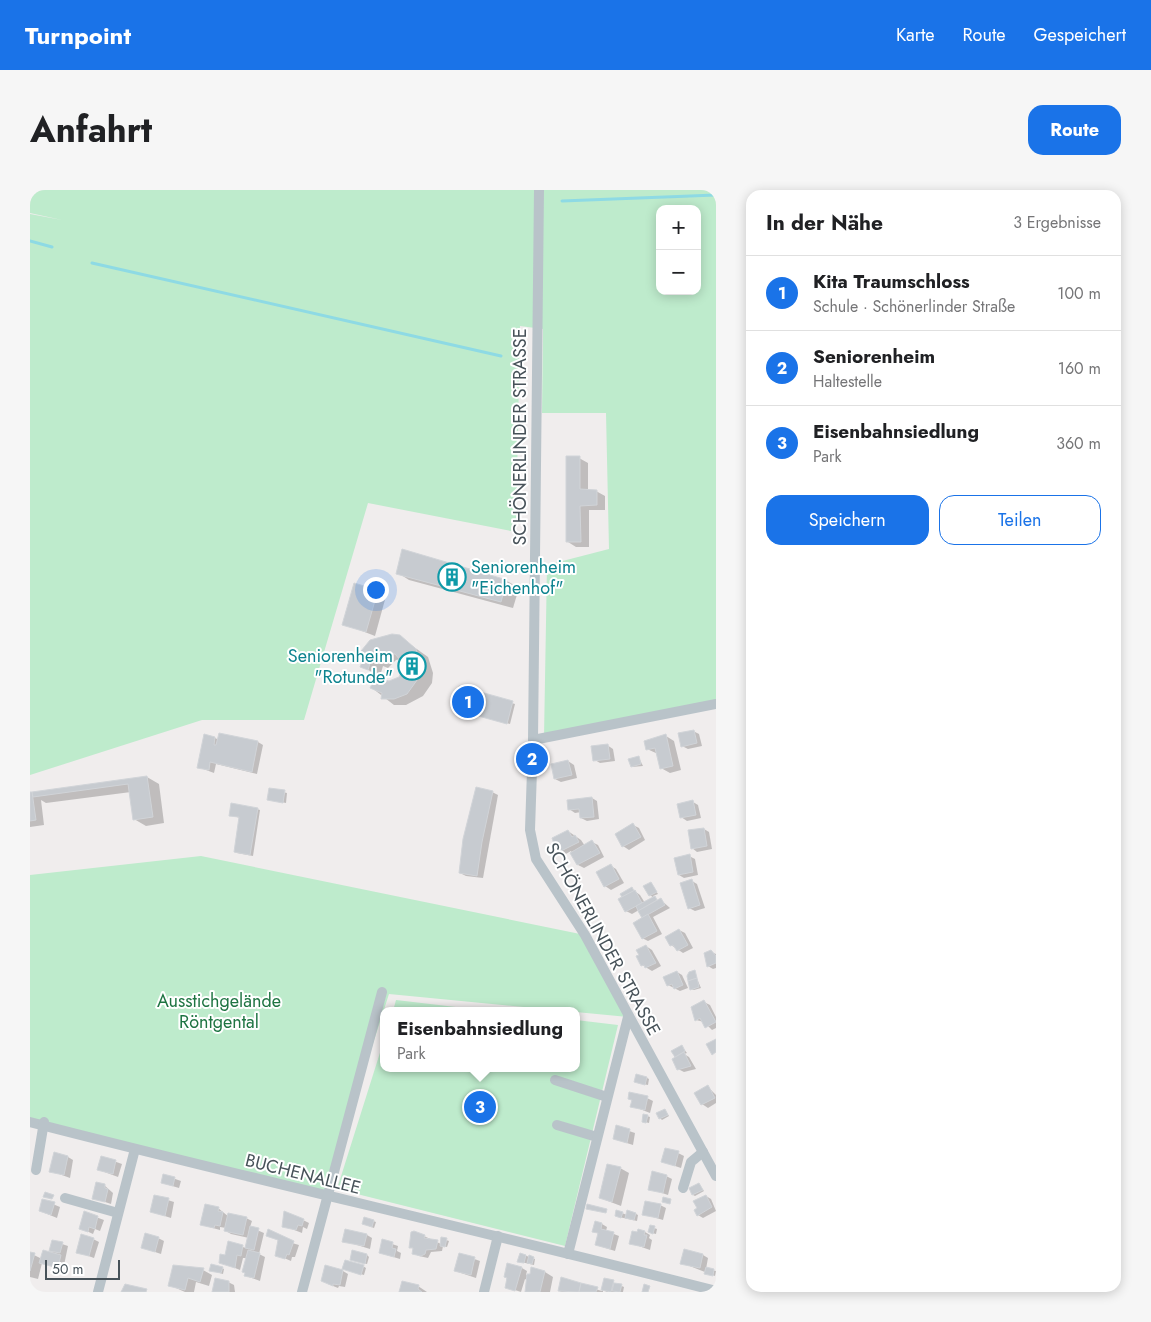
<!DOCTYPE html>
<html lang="de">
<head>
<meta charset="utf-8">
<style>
  body { margin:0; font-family:Jost,sans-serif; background:#f6f6f6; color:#202124 }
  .controls { position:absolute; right:15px; top:15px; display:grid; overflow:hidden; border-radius:10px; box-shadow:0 2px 12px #0003 }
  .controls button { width:45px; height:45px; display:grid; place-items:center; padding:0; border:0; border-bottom:1px solid #e0e0e0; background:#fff; color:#202124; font:25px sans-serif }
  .scale { position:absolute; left:15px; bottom:12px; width:75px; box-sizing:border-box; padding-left:5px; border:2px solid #475259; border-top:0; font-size:14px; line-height:18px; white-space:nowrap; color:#475259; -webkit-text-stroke:4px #fff; paint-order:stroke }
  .you { position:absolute; left:345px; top:399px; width:18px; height:18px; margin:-12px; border:4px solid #fff; border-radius:50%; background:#1a73e8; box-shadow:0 0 0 8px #1a73e833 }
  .badge { display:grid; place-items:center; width:32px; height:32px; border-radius:50%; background:#1a73e8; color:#fff; font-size:16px; font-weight:700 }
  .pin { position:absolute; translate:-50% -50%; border:2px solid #fff; box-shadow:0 1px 5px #0006 }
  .popup { position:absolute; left:350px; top:817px; width:200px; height:65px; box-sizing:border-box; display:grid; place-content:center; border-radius:10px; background:#fff; filter:drop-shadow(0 1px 4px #0005); font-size:16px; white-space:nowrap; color:#757577 }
  .popup b { font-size:19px; color:#202124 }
  .popup::after { content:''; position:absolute; left:50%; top:100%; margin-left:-10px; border:10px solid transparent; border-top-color:#fff }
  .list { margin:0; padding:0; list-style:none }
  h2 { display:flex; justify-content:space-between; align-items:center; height:65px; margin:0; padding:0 20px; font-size:21px }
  h2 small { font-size:16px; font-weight:400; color:#757577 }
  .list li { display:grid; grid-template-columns:32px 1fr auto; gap:15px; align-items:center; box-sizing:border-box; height:75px; padding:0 20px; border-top:1px solid #e0e0e0 }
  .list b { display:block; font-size:19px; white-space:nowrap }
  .list p { margin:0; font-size:16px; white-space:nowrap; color:#757577 }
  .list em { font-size:16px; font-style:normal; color:#757577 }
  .actions { display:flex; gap:10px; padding:15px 20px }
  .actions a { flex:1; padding:11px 0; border:1px solid #1a73e8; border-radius:15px; text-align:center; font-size:18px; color:#1a73e8 }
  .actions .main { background:#1a73e8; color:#fff }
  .map { position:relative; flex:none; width:686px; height:1102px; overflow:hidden; border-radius:15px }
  header { display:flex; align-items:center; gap:30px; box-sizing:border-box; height:70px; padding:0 25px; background:#1a73e8; color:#fff }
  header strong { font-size:24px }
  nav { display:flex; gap:28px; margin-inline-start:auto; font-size:18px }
  .intro { display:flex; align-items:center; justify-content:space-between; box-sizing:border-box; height:120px; padding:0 30px }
  h1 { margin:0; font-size:35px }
  .button { padding:12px 22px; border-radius:15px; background:#1a73e8; color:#fff; font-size:18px; font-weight:700 }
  main { display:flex; gap:30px; padding:0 30px }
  aside { flex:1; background:#fff; border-radius:15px; box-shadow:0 2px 12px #0003 }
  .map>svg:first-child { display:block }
</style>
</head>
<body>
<header>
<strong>Turnpoint</strong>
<nav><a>Karte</a><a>Route</a><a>Gespeichert</a></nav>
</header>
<div class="intro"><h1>Anfahrt</h1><a class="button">Route</a></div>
<main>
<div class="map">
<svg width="686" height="1102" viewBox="0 0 686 1102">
  <rect width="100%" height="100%" fill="#f0eded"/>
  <g fill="#beebcc" fill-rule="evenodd">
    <path d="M0 0H686V515L514 547 517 375 579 359 576 223H512L513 139 490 136 486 342 338 313 274 530H172L0 585V24L32 30 0 23ZM630 19H667V101H630Z"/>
    <path d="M171 666 555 745 598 827 359 804 295 1002 0 929V685Z"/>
    <path d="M366 810 460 821H363Z"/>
    <path d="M546 830 588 835 535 1056 307 999 354 850V878H546Z"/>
  </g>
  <g fill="#0003">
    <path d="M549 268 558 273V301H566L575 306V320H559V357H546L538 352Z"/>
    <path d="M373 360 477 391 489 398 483 418 379 390 368 383Z"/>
    <path d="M348 401 356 406 345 446 314 434Z"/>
    <path d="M354 446 370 447 398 467 403 483 402 493 393 506 376 515H364L342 498 354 496 370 488 374 479 371 469 366 470 358 478 353 476 350 486 332 477 335 468 329 465 341 451Z"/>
    <path d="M429 498 485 514 480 534 424 519Z"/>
    <path d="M663 541 669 544 672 556 658 559 652 556Z"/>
    <path d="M636 546 644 551 651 580 640 583 631 578 628 564 617 559Z"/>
    <path d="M185 548 189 550 228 552 233 555 227 584 186 574 184 583 168 577Z"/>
    <path d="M577 555 583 559 585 571 570 573 565 570Z"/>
    <path d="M609 568 613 576 602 577Z"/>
    <path d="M538 571 544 575 547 588 531 592 525 589Z"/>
    <path d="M117 587 129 594 134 633 116 636 104 629 101 602 16 613 11 610 14 635 0 637V603Z"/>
    <path d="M240 599 257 603 256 613 238 609Z"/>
    <path d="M462 602 468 605 453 688 436 686 430 683Z"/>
    <path d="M562 608 567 611 569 629 557 631 551 628V622L545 623 539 619Z"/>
    <path d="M663 612 668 615 671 628 657 631 651 627Z"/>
    <path d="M227 619 230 620 223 666 207 663 205 662 210 628 203 626Z"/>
    <path d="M603 635 609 638 615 650 599 660 593 656Z"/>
    <path d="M674 639 679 642 682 659 667 662 662 658Z"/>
    <path d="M538 641 551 650 555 656 562 652 568 655 574 667 554 678 548 675 541 661 534 665 528 662Z"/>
    <path d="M659 666 665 669 668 685 654 688 649 685Z"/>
    <path d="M581 676 586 679 594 693 581 700 575 696Z"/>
    <path d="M662 691 667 694 675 718 665 721 659 718Z"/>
    <path d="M621 693 628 704 623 706 629 716 631 710 640 718 623 727 632 744 618 751 612 748 613 728 609 720 602 724 596 721 602 699 610 705 615 713 624 708 620 705Z"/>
    <path d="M649 740 655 743 663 758 653 763 641 755Z"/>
    <path d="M616 756 622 760 631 776 622 781 612 775Z"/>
    <path d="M681 762 686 764V778L683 779 678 776Z"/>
    <path d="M647 782 652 785 658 798 650 801 638 795Z"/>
    <path d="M664 782 671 798 664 800 661 799Z"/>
    <path d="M674 812 680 815 686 827V838L682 840 674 832 666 830Z"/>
    <path d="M652 857 657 863 654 864 659 867 666 879 654 882 648 879 643 862Z"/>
    <path d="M617 888 619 889 618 895 608 893Z"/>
    <path d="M678 897 686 905V913L678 918 672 914 666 903Z"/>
    <path d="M617 908 623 911 620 923 602 916 603 911 599 909Z"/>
    <path d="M635 920 639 926 632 930 630 928Z"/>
    <path d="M614 925 620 927 619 933 615 932Z"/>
    <path d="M587 937 605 943 603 955 584 949Z"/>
    <path d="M648 963 654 966 651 978 633 972Z"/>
    <path d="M38 967 43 970 40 988 21 981Z"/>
    <path d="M72 967 92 974 88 987 69 980Z"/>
    <path d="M590 978 599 983 591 1016 570 1008Z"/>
    <path d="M134 985 151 991 149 998 132 993Z"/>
    <path d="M636 986 642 989 638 1005 620 999Z"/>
    <path d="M74 995 83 1003 81 1014 63 1008Z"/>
    <path d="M669 995 674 1001 665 1006 663 1005Z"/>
    <path d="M125 1006 144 1012 141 1028 122 1022Z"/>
    <path d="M676 1006 681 1009 686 1021 673 1028 668 1025Z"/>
    <path d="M13 1010 30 1017 27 1028 10 1021Z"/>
    <path d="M630 1015 636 1018 633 1030 613 1024Z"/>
    <path d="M188 1018 199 1027 216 1028 222 1031 220 1037 234 1043 229 1064 235 1067 230 1091 216 1086V1068H213L210 1080 190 1072 196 1066 199 1053 216 1058 219 1048 201 1044 196 1041V1038L190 1037V1040L172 1035Z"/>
    <path d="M55 1023 74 1030 70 1041 65 1039 63 1044 50 1038Z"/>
    <path d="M592 1023 597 1025 606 1024 608 1025 607 1031 589 1027Z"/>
    <path d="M335 1028 346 1032 344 1038 336 1035Z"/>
    <path d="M273 1030 279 1033 277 1039 273 1037 272 1043 254 1036Z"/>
    <path d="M572 1034 577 1037 576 1041 589 1046 585 1061 566 1055 569 1044 563 1041Z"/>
    <path d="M621 1037 627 1039 626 1044 622 1043Z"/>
    <path d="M615 1042 620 1045 619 1048 622 1050 620 1060 600 1053Z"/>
    <path d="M337 1045 342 1048 340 1059 314 1051Z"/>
    <path d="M238 1046 269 1055 265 1067H262L261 1071 247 1065 250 1051Z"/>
    <path d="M394 1046 411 1054 416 1050 419 1051 417 1057 413 1056 412 1061 401 1062 398 1068 389 1066 383 1063 384 1059 380 1057Z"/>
    <path d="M128 1048 134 1051 131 1064 113 1058Z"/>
    <path d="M63 1049 69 1052 64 1068 47 1062Z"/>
    <path d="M23 1051 38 1056 33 1080 12 1073 8 1089 0 1087V1063L12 1069 20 1063Z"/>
    <path d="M353 1051 368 1056 367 1061 371 1063 370 1069 350 1063Z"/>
    <path d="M430 1064 450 1071 446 1088 425 1081Z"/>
    <path d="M491 1064 505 1069 504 1075 491 1072Z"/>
    <path d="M337 1065 339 1067 337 1074 324 1071Z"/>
    <path d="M673 1065 678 1068 676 1079 686 1081 685 1086 652 1073Z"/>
    <path d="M478 1075 492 1078 497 1081 496 1085 500 1086 515 1082 523 1087 520 1102H496L499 1091 495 1089 491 1102 476 1097Z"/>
    <path d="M333 1076 336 1078 334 1085 316 1080Z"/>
    <path d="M192 1078 194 1079 193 1084 183 1081Z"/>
    <path d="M173 1080 182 1085 179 1096 166 1092 164 1102H155L139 1095Z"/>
    <path d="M313 1081 318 1084 315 1097 309 1096 308 1098 298 1094Z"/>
    <path d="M532 1089 572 1101 575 1089 594 1097 593 1102H577L573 1100V1102H551L553 1097 550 1096 548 1102H532L529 1101Z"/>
    <path d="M198 1092 204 1095 205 1102H184Z"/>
    <path d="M388 1096 397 1102H370Z"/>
  </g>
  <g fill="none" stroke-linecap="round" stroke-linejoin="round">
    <g stroke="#8edae4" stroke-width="3">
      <path d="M532 11 686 5"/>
      <path d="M0 51 22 57"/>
      <path d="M62 73 471 166"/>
    </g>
  </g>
  <g fill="#c7cbd0" stroke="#d1d4d8">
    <path d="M536 266H550V299L567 300V315L550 316 551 352H536Z"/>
    <path d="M372 359 477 390 471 412 366 384Z"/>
    <path d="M324 393 348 400 336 442 312 435Z"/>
    <path d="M362 444 370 445 386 459 392 476 390 486 377 504 364 509H351L352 503 340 498 343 492 353 495 355 490 359 491 369 487 373 479 371 471 365 464H353L346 472 341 470 338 480 330 477 334 467 327 466 340 450Z"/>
    <path d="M429 496 483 511 477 534 423 519Z"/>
    <path d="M664 540 667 553 651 557 648 543Z"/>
    <path d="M189 543 228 551 222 582 180 572 179 580 167 578 174 544 185 547 184 555H186Z"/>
    <path d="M636 544 643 576 630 579 625 558 616 560 614 551Z"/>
    <path d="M578 554 580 569 563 571 561 556Z"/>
    <path d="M609 566 611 574 601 577 598 569Z"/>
    <path d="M538 570 542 585 524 589 521 574Z"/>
    <path d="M117 586 123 627 103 630 98 594 3 607 2 602Z"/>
    <path d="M446 597 463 601 452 652 447 686 429 683 433 649Z"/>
    <path d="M239 598 255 600 253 613 237 610Z"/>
    <path d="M0 602H2L6 630 0 631Z"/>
    <path d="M562 607 564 627 550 628 549 619 538 620 537 610Z"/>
    <path d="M663 610 666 625 650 628 647 614Z"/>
    <path d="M201 613 228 618 220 665 204 662 209 627 199 626Z"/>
    <path d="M603 633 611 647 592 657 585 644Z"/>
    <path d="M674 638 677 656 661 659 658 640Z"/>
    <path d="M538 640 542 647 545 645 549 652 527 663 522 648Z"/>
    <path d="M562 650 570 663 547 675 540 663Z"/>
    <path d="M660 664 663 682 648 685 644 668Z"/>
    <path d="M581 674 589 689 574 697 566 682Z"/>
    <path d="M662 689 670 715 658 719 650 693Z"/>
    <path d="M621 692 627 702 619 706 613 696Z"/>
    <path d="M602 697 604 701 592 707 590 704Z"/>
    <path d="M605 700 612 713 595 722 588 709Z"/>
    <path d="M625 706 627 710 608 721 606 716Z"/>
    <path d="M631 708 635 715 612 728 608 721Z"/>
    <path d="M618 724 627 741 612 749 603 733Z"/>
    <path d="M649 739 658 755 647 761 643 755 640 756 635 747Z"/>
    <path d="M616 755 626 773 615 778 614 775 611 776 606 766 609 765 606 760Z"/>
    <path d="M681 760 686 766V773L677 777 674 763Z"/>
    <path d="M665 780 667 788 658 791 657 786 659 782Z"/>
    <path d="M647 781 653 795 644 799 642 794 637 796 633 787Z"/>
    <path d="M667 788 669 797 660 800 658 791Z"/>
    <path d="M674 810 686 832 675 838 670 828 665 831 661 817Z"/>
    <path d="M686 849V862L682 865 676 854Z"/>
    <path d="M652 855 655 861 645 867 641 861Z"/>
    <path d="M654 862 661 876 647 880 642 869Z"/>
    <path d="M606 884 617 887 615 895 604 892Z"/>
    <path d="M678 895 685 908 671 915 664 903Z"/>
    <path d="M599 902 618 906 615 920 600 917 602 910 598 909Z"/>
    <path d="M635 919 638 925 629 929 626 923Z"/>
    <path d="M613 924 618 925 616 933 612 932Z"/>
    <path d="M586 935 600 939 597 953 583 949Z"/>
    <path d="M635 958 649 961 645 976 631 972Z"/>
    <path d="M24 962 38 966 34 985 19 982Z"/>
    <path d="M71 966 86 970 83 984 67 980Z"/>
    <path d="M577 974 591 977 582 1012 569 1008Z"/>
    <path d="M622 981 637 985 633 1003 618 1000Z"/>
    <path d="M133 984 145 987 143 996 131 993Z"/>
    <path d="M66 992 75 994V998L78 999 75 1012 62 1009Z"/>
    <path d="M669 993 673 1000 662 1005 659 998Z"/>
    <path d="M15 1002 24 1005 22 1009 13 1007Z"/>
    <path d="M124 1005 139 1008 135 1026 120 1022Z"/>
    <path d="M676 1005 682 1017 667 1026 664 1020 667 1018 663 1011Z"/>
    <path d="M633 1007 641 1009 640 1014 632 1012Z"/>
    <path d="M12 1009 25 1012 21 1025 9 1021Z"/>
    <path d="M615 1011 631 1014 628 1028 612 1025Z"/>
    <path d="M175 1014 189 1017 188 1021 193 1022 190 1036 185 1035 184 1038 170 1035Z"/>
    <path d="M557 1014 577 1019 576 1023 556 1019Z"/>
    <path d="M586 1020 593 1022 591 1028 585 1026Z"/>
    <path d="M597 1020 606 1023 604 1030 595 1028Z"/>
    <path d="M54 1021 68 1026 65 1039 59 1037 58 1042 49 1039Z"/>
    <path d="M254 1021 274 1029 272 1036 268 1035 266 1040 252 1037Z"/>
    <path d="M198 1023 217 1027 213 1045 194 1041Z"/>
    <path d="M334 1027 344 1030 342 1037 332 1034Z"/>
    <path d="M565 1031 572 1033 571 1039 584 1042 580 1059 565 1055 568 1043 562 1042Z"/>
    <path d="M620 1035 625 1036 623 1044 618 1042Z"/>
    <path d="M220 1036 229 1038 224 1060 215 1058Z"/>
    <path d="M238 1039 264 1051 259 1065 257 1064 255 1069 245 1066 248 1050 236 1046Z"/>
    <path d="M315 1039 337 1044 334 1056 312 1052Z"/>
    <path d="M608 1039 615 1041 614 1045H617L614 1057 599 1054 602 1041 607 1042Z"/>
    <path d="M384 1041 395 1045 394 1048 408 1050 406 1059 396 1060 395 1064 391 1066 382 1064 383 1058H379L381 1042Z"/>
    <path d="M115 1043 129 1047 125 1062 111 1058Z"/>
    <path d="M51 1044 64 1048 59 1066 46 1063Z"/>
    <path d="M411 1047 417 1048 415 1057 410 1056Z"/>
    <path d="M352 1049 363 1052 362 1058 366 1059 364 1067 349 1063Z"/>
    <path d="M22 1050 33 1052 30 1063 19 1061Z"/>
    <path d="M198 1051 213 1055 211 1066 207 1065 205 1078 189 1073 190 1064 195 1065Z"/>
    <path d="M654 1059 673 1064 670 1078 650 1074Z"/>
    <path d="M13 1060 31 1065 28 1078 9 1073Z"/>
    <path d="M218 1060 230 1063 224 1088 214 1086 215 1083 212 1082Z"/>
    <path d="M322 1060 337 1064 335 1074 320 1070Z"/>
    <path d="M0 1062 5 1063 0 1081Z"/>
    <path d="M429 1063 445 1067 441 1085 424 1081Z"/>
    <path d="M490 1063 496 1065 494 1073 487 1072Z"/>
    <path d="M499 1065 504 1067 502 1074 497 1073Z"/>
    <path d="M315 1070 334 1075 331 1085 312 1079Z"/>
    <path d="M477 1073 492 1077 485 1101 475 1098 477 1088 474 1087Z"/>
    <path d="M181 1074 193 1077 191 1083 179 1081Z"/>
    <path d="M143 1075 174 1078 170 1092 158 1088 155 1100 138 1096Z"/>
    <path d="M295 1075 313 1080 310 1095 303 1094V1096L291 1091Z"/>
    <path d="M501 1077 515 1081 510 1102H495L497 1084H500Z"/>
    <path d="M676 1077 684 1079 683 1086 674 1084Z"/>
    <path d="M531 1087 551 1093 549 1102 528 1101Z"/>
    <path d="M185 1088 199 1091V1102H182Z"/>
    <path d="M574 1088 584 1090 581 1102 571 1100Z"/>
    <path d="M372 1091 389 1095 388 1099 392 1102H369Z"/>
    <path d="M551 1093 568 1097 566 1102H549Z"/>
    <path d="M584 1093 592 1094 590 1102 582 1101Z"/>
    <path d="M95 1094 117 1099 116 1102H91Z"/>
    <path d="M614 1094 620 1096 618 1102H612Z"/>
  </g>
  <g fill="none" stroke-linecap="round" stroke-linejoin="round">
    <g stroke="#b9c3c9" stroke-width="10">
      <path d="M509 0 503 550 500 640 506 669 555 745 686 986"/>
      <path d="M503 550 686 514"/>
      <path d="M525 890 577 907"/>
      <path d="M0 932C228 991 458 1042 686 1101"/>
      <path d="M527 935 567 947"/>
      <path d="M6 980 14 932"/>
      <path d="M653 998 661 972 673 962"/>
      <path d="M35 1008 88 1023"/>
      <path d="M538 1064 598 827"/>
      <path d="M68 1102 105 959"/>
      <path d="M272 1102 352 802"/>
      <path d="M454 1102 468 1046"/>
    </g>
  </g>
  <defs>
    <g id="building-ring" transform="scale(1.4375)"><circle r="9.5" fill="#fff" stroke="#0f9aa8" stroke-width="1.5"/><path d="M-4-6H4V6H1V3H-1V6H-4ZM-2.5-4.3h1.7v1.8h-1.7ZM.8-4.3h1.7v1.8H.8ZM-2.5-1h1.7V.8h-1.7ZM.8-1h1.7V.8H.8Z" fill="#0f9aa8"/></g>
  </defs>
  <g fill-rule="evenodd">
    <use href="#building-ring" x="422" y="387"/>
    <use href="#building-ring" x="382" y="476"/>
  </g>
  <g text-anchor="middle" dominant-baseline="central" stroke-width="4" stroke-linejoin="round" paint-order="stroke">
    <g font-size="18" fill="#475259" stroke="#fff">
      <text transform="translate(490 247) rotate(-90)">SCHÖNERLINDER STRASSE</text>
      <text transform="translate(573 749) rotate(61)">SCHÖNERLINDER STRASSE</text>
      <text transform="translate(273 984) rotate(14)">BUCHENALLEE</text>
    </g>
    <g font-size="18" fill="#0d838f" stroke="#fff" text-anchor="start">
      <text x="441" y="377">Seniorenheim<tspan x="441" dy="21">"Eichenhof"</tspan></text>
      <text x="363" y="466" text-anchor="end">Seniorenheim<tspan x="363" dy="21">"Rotunde"</tspan></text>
    </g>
    <g font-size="18" fill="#1e7442" stroke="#fff">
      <text x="189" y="811">Ausstichgelände<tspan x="189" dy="21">Röntgental</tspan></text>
    </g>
  </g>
</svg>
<div class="controls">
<button>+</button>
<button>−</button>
</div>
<div class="scale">50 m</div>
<div class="you"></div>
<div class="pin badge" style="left:438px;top:512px">1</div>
<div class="pin badge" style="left:502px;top:569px">2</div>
<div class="pin badge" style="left:450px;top:917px">3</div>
<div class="popup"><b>Eisenbahnsiedlung</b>Park</div>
</div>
<aside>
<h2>In der Nähe<small>3 Ergebnisse</small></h2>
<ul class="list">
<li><span class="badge">1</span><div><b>Kita Traumschloss</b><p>Schule · Schönerlinder Straße</p></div><em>100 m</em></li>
<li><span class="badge">2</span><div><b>Seniorenheim</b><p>Haltestelle</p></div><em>160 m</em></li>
<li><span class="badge">3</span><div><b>Eisenbahnsiedlung</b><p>Park</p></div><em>360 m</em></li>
</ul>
<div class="actions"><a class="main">Speichern</a><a>Teilen</a></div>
</aside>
</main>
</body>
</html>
